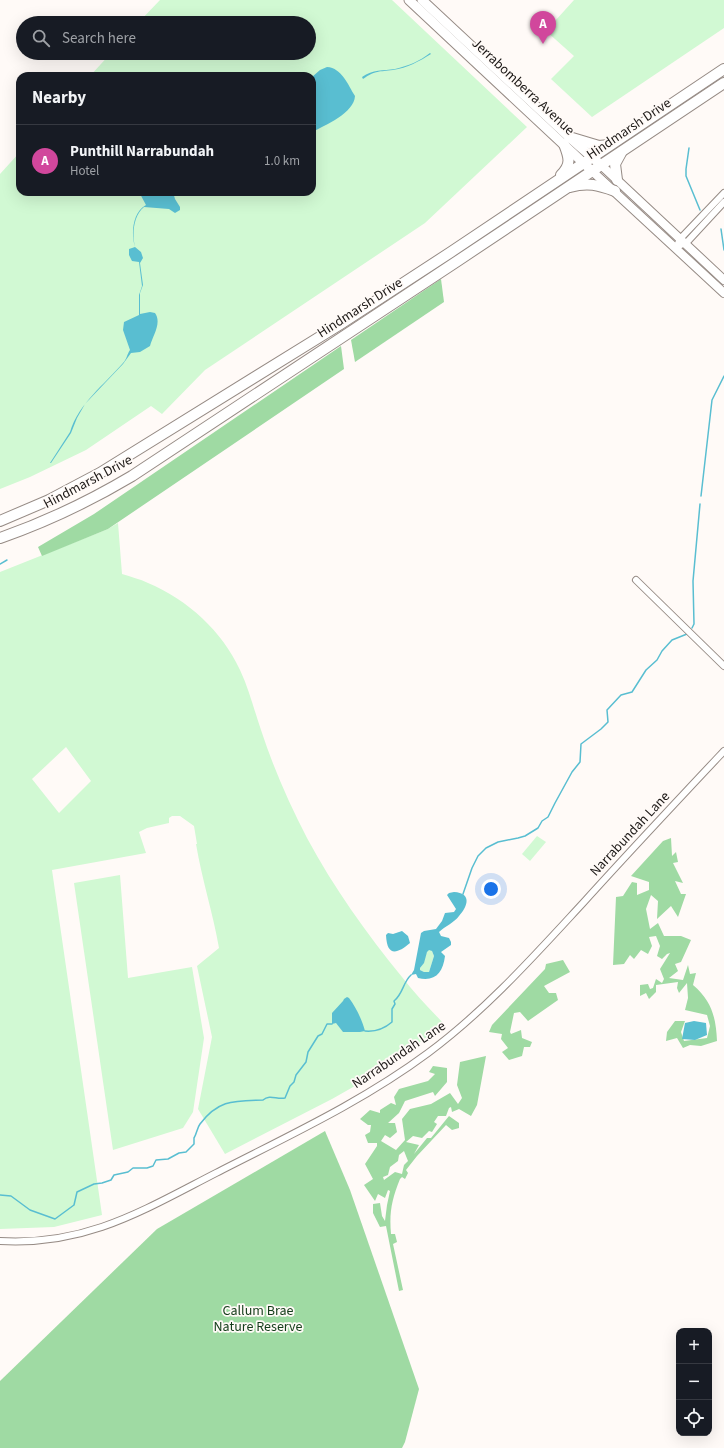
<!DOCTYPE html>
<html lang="en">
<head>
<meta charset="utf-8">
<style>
  body { margin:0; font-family:"Source Sans 3",sans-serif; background:#20242c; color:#f1f3f6 }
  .controls { position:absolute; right:12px; bottom:12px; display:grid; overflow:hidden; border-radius:8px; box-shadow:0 4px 16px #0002 }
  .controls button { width:36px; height:36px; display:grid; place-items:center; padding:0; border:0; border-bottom:1px solid #363941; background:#171b24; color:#f1f3f6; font:20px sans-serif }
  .you { position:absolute; left:491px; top:889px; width:14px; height:14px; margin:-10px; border:3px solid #fff; border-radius:50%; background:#1a73e8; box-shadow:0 0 0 6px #1a73e833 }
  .badge { display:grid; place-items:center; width:26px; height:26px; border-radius:50%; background:#ea580c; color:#fff; font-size:13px; font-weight:700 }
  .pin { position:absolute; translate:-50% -33px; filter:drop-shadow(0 1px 2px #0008) }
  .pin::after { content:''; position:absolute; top:21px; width:14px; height:12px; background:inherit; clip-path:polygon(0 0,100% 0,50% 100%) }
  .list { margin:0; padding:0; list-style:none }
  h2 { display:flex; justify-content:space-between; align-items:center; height:52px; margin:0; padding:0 16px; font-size:17px }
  h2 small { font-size:13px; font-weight:400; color:#9ea1a6 }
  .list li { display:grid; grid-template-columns:26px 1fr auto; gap:12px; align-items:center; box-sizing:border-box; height:72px; padding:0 16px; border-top:1px solid #363941 }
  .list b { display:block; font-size:15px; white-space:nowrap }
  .list p { margin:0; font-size:13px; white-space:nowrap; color:#9ea1a6 }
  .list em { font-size:13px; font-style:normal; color:#9ea1a6 }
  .icon { flex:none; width:22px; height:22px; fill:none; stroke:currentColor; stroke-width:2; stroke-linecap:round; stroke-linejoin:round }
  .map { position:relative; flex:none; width:724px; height:1448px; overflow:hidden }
  .search { position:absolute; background:#171b24; box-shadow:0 4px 16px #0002; left:16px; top:16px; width:300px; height:44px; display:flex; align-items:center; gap:10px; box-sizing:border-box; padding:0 14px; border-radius:22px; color:#9ea1a6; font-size:15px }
  .panel { position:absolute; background:#171b24; box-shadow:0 4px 16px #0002; left:16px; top:72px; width:300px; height:124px; border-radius:12px }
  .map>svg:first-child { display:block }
</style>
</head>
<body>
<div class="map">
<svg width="724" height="1448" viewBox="0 0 724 1448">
  <rect width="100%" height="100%" fill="#fffaf7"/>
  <g fill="#d1f9d3" fill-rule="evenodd">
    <path d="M160 0H392L527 127 425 223 205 370 162 414 151 406 86 450 30 477 0 489V174L20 152V192H312V76H90L111 53H309V23H138Z"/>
    <path d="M574 0H724V28L592 117 551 79 574 56 546 31Z"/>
    <path d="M118 523 122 574C131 577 140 579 148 583 188 600 222 631 240 670 249 689 254 710 261 730 273 767 289 803 307 838 334 888 366 933 402 977 415 994 430 1009 444 1024L383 1070 332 1099 225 1154 198 1109 212 1037 197 966 219 948C213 913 202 880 196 844H197L194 826 180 816H172L169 818V823L147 828 139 832 146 853 52 870 102 1215 54 1227 0 1229V572L108 529ZM66 747 91 781 59 813 32 779Z"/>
    <path d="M537 836 546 842 530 861 522 854Z"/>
    <path d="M120 875 128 978 192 967 204 1038 193 1112 183 1128 113 1150 74 883Z"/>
    <path d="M429 949 432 951 434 956 429 972H424L420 970V968C426 961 424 954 429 949Z"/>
  </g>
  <g fill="#9fdaa3" fill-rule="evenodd">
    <path d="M441 279 444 302 355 362 351 340Z"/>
    <path d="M341 346 344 369 108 529 42 556 38 547 94 514Z"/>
    <path d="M671 838 672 856 676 852 678 862 673 863 683 883 675 881 681 894H686L678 917 671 906 657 919 658 901 651 895 646 909 650 929 658 923 664 936H681L691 940 681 962 675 964 678 971 669 978 683 980 688 965 690 974 696 973 693 985C712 1001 716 1018 717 1041L701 1046 690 1045 683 1048 677 1038 666 1041 667 1032 675 1021H685L681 1032 684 1041 707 1038 710 1026 707 1015 685 1010 688 998 687 983 679 993 677 988 678 982 656 985V992L649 999 646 993 640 996V985L648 984 650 989 653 988 656 979 662 983 664 979 660 969 670 953 667 954 662 959 657 956 660 946 656 936 649 937 652 946 648 954 641 950 634 959 630 955 624 964 613 965 616 897 623 896 632 882 637 883V895L649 890V882L631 876 663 841Z"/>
    <path d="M563 960 570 972 544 986 549 993H556L558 1000 528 1021 520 1012 514 1013 510 1032 511 1034 521 1030 522 1038 532 1042 530 1047H524L522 1056 509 1060 502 1052 508 1048 501 1039 502 1034 489 1032 492 1025 545 969 546 964Z"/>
    <path d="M486 1056 477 1105 471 1116 459 1109 452 1112 451 1107 449 1108 446 1116H438L434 1122 437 1124 432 1132 429 1131 422 1138 413 1136 406 1142 419 1145 414 1154 427 1138H431L449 1116 459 1123V1128L452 1130 446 1125 417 1156 406 1170 408 1173 405 1179 402 1177 400 1179C392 1199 389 1212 391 1234H395L397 1242 393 1244 403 1290 399 1291 386 1226 380 1227 373 1213V1204L380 1203 382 1216 385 1221 387 1205 390 1191 388 1190 385 1198 378 1194 375 1201 364 1185 373 1179 365 1164 377 1146V1143H368L365 1135 370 1132 371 1125H368L360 1119 370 1110 380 1113V1110L391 1103 396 1105 394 1097 399 1089 428 1081 435 1074 429 1072 433 1066 447 1068V1082L435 1096 433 1092 405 1101 399 1113 388 1123H395L397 1132 390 1138 385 1135 381 1141 396 1150 405 1140 402 1119 410 1109 431 1104 450 1093 458 1104 462 1098 457 1085 460 1062ZM404 1151 408 1161 404 1165 402 1174 395 1172 384 1180 383 1177 388 1175 390 1167 398 1161 399 1155Z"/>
    <path d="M325 1131 350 1190 419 1389 405 1442 402 1448H0V1381L157 1229Z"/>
  </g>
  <g fill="#59bed1" fill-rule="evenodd">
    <path d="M430 53 431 54C420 61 407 68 393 70 379 72 376 70 363 79L362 77C373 69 383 71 395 69 408 66 420 61 430 53Z"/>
    <path d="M327 67C342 68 348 85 355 96 354 113 326 125 312 132V77L320 70Z"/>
    <path d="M139 192H173L175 199 180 207V210L175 213 169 209 144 207C133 216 132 235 135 247L141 252 143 258 140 263 143 285 140 293V314L150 312 155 313C162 323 153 335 150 346L140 352 131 353 123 364 85 404 77 418 71 433 51 463H50L70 432C79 403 104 385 123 363 127 359 127 354 130 350L123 330 124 322 139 315V295L142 286 139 262 132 261 129 255V249L135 247C131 234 132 213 146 205Z"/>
    <path d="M454 892C472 893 468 906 459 916 454 923 445 926 439 932L441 936 449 938 451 942V945L441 952 445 956C443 973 435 982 418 978L416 974 411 975 414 970 421 933 424 931 436 929 442 921 445 913 454 912 456 909 447 895 449 893ZM429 950 432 951 434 956 429 972H424L420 970V968L424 963 427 952Z"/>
    <path d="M402 931 408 936 410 943C397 954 387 957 386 935L388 933 393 934Z"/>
    <path d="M347 997 349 998C356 1007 362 1020 365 1031L360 1032H343L336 1023 332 1024V1013L343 1001 344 999Z"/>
    <path d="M694 1021 706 1023 707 1035 695 1040 682 1039 685 1023Z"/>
  </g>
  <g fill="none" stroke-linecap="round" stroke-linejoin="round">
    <g stroke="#59bed1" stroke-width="1.5">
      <path d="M689 148 686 169V176L700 210"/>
      <path d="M721 229 724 250"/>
      <path d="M701 496 712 400 724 376"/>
      <path d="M0 564 7 560"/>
      <path d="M692 628 694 624 693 581 700 504"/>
      <path d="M463 894 472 868 478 856 486 848 498 842 518 838 525 836 538 828 542 821 548 817 555 803 572 772 580 762 581 744 601 729 608 722 607 710 621 695 632 692 646 670 657 660 662 651 672 640 687 634"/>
      <path d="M365 1031C376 1032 384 1029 392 1022V1009L395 1004 394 1001C403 994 403 982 411 975"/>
      <path d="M0 1195 11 1196 30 1210 55 1219 74 1205 77 1192 94 1184 102 1183 111 1180 114 1175 128 1172 133 1168H147L153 1166 156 1160 168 1159 179 1153 186 1152 194 1144V1138C197 1133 197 1128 200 1124 219 1099 235 1101 263 1100 270 1094 277 1100 285 1098L290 1086 294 1082 296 1075 306 1062 308 1052 318 1036 322 1034 327 1024H332"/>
    </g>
    <g stroke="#968b85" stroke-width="8">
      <g id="minor">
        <path d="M681 245 688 241 724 202"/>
        <path d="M676 248 680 239 724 193"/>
        <path d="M636 580 724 666"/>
        <path d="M0 1241C86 1246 142 1211 216 1173 288 1136 362 1102 428 1053 486 1010 534 956 583 903 629 852 677 801 724 751"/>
      </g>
    </g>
    <g stroke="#968b85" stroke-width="10">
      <g id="tertiary">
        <path d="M601 165 724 280"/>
        <path d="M592 171 724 293"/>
      </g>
    </g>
    <g stroke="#968b85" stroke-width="11">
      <g id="secondary">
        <path d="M409 0 592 171"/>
        <path d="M422 0 569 137 601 165"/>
      </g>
    </g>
    <g stroke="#968b85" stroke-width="12">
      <g id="primary">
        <path d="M569 137 599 146 609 145"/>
        <path d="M561 175C572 164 569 157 564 144"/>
        <path d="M617 180 615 164 621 153"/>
        <path d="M570 187C588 182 598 185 615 191"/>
        <path d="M0 521 49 500 100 473 339 325 451 252 724 69"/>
        <path d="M0 538C46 522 90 501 132 476L459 260 724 83"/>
      </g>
    </g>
    <use href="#minor" stroke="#fff" stroke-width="6"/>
    <use href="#tertiary" stroke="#fff" stroke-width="8"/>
    <use href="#secondary" stroke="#fff" stroke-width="9"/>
    <use href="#primary" stroke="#fff" stroke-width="10"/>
  </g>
  <g text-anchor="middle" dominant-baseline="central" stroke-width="3.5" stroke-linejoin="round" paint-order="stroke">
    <g font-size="14" fill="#1c1816" stroke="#fffaf7">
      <text transform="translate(523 87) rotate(43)">Jerrabomberra Avenue</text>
      <text transform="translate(629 129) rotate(-34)">Hindmarsh Drive</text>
      <text transform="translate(360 308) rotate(-33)">Hindmarsh Drive</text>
      <text transform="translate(88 482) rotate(-28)">Hindmarsh Drive</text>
      <text transform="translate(630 834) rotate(-47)">Narrabundah Lane</text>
      <text transform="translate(399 1055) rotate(-34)">Narrabundah Lane</text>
    </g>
    <g font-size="14" fill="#133d19" stroke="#fffaf7">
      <text x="258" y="1311">Callum Brae<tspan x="258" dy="16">Nature Reserve</tspan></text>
    </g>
  </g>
</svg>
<div class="controls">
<button>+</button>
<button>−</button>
<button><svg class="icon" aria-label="locate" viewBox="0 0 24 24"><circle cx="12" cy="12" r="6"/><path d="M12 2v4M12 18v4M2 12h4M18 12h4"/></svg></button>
</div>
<div class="you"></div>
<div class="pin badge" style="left:543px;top:44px;background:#d1479c">A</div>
<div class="search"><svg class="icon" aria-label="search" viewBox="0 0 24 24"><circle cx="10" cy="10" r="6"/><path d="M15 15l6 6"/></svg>Search here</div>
<section class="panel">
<h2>Nearby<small></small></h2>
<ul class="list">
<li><span class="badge" style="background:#d1479c">A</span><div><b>Punthill Narrabundah</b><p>Hotel</p></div><em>1.0 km</em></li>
</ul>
</section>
</div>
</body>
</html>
